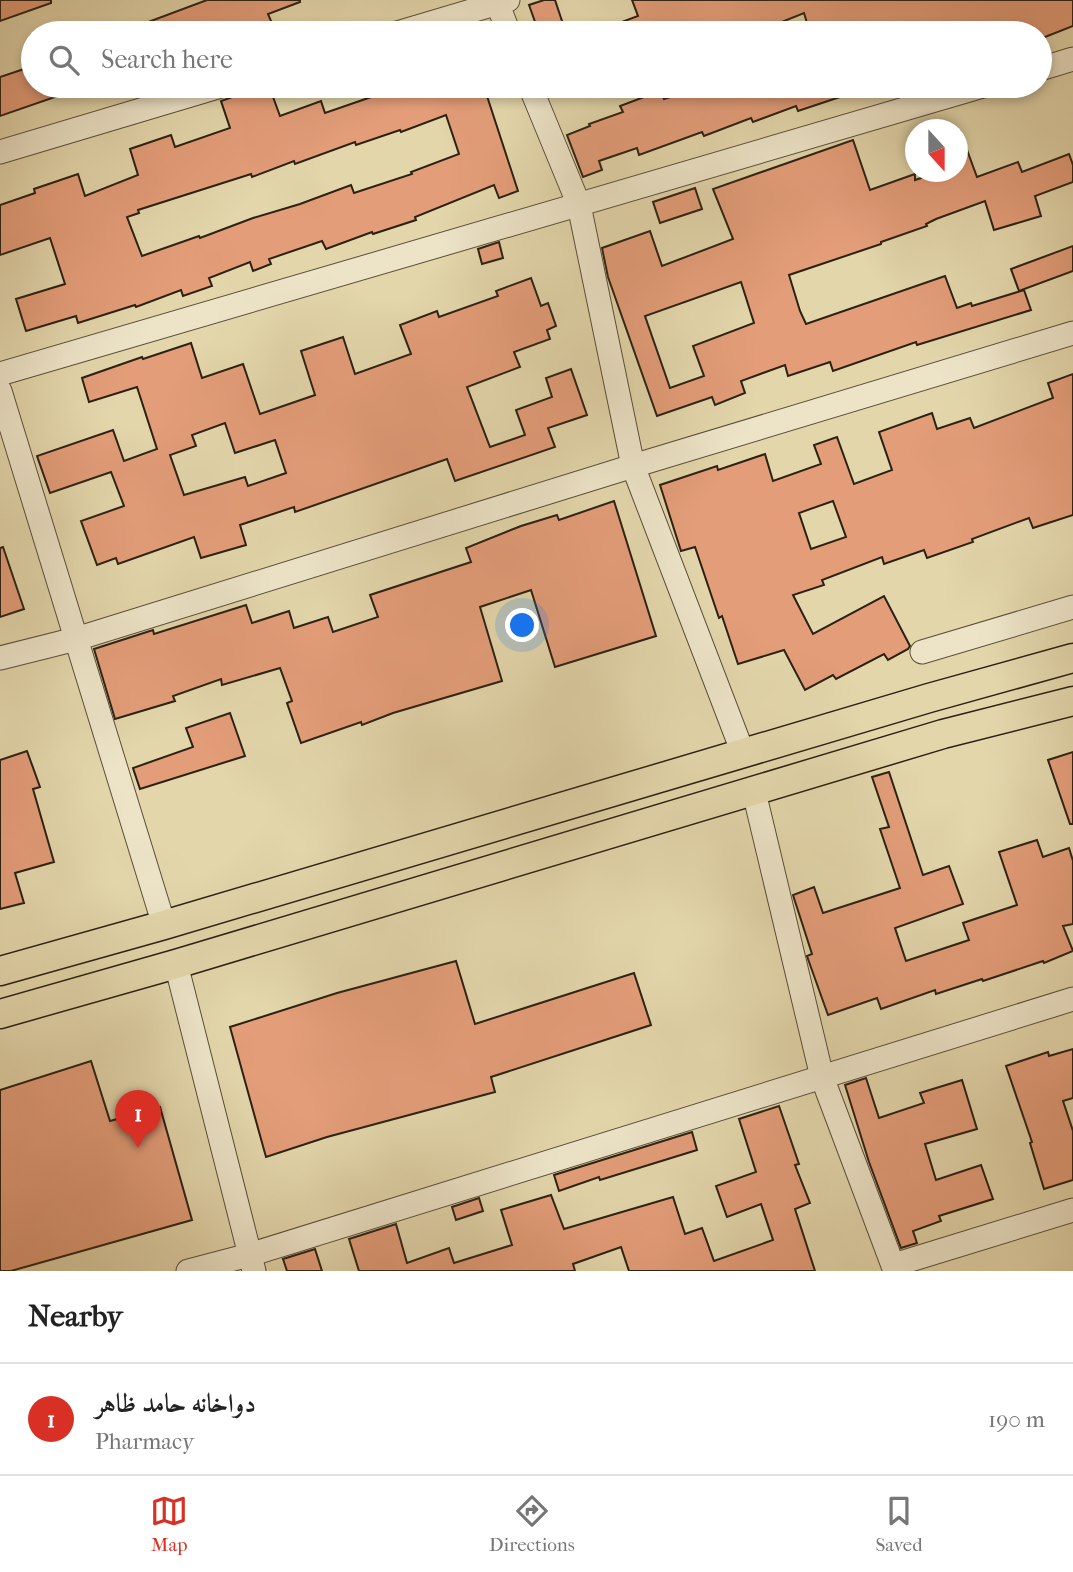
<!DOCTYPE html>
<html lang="en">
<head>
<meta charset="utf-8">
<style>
  body { margin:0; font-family:"IM FELL French Canon",Amiri,serif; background:#f2f2f2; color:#222 }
  .compass { position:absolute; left:905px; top:119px; width:63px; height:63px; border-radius:50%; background:#fff; box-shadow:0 4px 10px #0003; rotate:159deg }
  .you { position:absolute; left:523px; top:626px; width:24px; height:24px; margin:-18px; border:5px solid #fff; border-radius:50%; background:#1a73e8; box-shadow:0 0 0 10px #1a73e833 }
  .badge { display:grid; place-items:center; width:46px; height:46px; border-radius:50%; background:#d93025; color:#fff; font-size:23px; font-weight:700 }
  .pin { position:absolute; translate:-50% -58px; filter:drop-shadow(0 2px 4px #0008) }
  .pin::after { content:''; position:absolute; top:37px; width:24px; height:21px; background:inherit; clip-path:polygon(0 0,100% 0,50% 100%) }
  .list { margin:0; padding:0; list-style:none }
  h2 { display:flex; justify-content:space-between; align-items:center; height:91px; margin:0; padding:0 28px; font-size:30px }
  h2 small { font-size:23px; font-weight:400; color:#767676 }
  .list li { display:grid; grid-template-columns:46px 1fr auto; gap:21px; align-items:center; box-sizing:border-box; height:112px; padding:0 28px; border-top:2px solid #e0e0e0 }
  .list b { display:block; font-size:26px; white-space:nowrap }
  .list p { margin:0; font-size:23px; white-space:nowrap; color:#767676 }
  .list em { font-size:23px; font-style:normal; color:#767676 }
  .icon { flex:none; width:38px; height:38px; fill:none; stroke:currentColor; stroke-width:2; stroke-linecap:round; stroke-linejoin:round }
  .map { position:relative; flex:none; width:1073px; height:1271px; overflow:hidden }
  .search { position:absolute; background:#fff; box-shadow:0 4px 10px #0003; left:21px; right:21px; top:21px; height:77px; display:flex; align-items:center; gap:18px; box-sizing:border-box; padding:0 24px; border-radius:38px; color:#767676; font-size:26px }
  .sheet { height:203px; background:#fff }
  nav { display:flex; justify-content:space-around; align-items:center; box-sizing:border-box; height:98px; border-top:2px solid #e0e0e0; background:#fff; font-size:19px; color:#767676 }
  nav a { display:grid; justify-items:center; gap:4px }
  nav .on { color:#d93025 }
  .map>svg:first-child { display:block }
</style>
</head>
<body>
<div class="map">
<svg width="1073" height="1271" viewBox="0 0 1073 1271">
  <rect width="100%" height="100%" fill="#e3d6ab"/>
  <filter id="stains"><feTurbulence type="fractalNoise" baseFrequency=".00286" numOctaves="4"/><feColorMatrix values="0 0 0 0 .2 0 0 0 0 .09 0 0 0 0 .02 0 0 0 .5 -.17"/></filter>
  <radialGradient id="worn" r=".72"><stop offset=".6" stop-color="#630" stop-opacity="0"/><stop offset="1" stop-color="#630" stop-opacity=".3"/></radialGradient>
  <g fill="#e39d79" stroke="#2b2113" stroke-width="2" fill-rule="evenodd">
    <path d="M0 0H51V3L0 21Z"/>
    <path d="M207 0H300V2L268 14 276 33H125L124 31Z"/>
    <path d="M544 0H555L566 33H539L529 5Z"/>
    <path d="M632 0H1073V26L1040 39V33H810L804 13 754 33H598V31L638 16Z"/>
    <path d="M33 66V86H78V89L0 116V77Z"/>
    <path d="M263 86H269L280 116 321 101 325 113 403 86H477L480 95 486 93 518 191 499 198 494 185 415 217 416 220 373 234 372 232 326 249 322 241 269 259 271 264 253 271 250 262 209 278 212 286 183 296 181 290 136 307 135 305 78 323 76 316 26 331 16 299 65 284 50 238 0 255V205L35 193 34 189 78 174 85 196 138 175 130 149 171 135 175 147 230 128 221 101ZM446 115 459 154 411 172 412 174 354 193 351 185 300 204 253 218 200 238 199 236 142 256 127 217 139 213 138 210 251 174 252 177 294 161 295 164 355 142 356 145 400 130 401 132Z"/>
    <path d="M705 86H864V89L798 111 796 106 753 122 751 118 704 136 702 132 639 155 637 148 599 161 602 170 583 177 567 135 590 126 589 124 623 112 620 106 660 91 664 99Z"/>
    <path d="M957 131H960L977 177 1018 162 1022 172 1069 154 1073 165V182L1035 196 1041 216 994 230 985 201 936 219 926 224 927 226 881 242V244L789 275 800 311 806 324 945 276 957 308 971 303 972 306 1024 290 1031 310 917 345 916 342 833 371 830 362 788 376 785 365 741 381 745 393 715 405 712 397 657 416 608 277 602 248 650 231 662 266 733 239 713 189 853 140 870 190 915 174V180L939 172H957ZM741 282 754 323 693 346 704 376 670 388 645 316Z"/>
    <path d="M695 188 702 209 660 223 653 202Z"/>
    <path d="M499 242 503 258 482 264 478 249Z"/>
    <path d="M1073 246V271L1019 291 1011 269Z"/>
    <path d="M531 278 541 306 548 303 556 326 547 330 550 339 514 352 520 367 467 387 490 447 525 435 516 410 552 397 546 378 571 369 587 415 548 428 555 447 455 481 447 459 295 512 294 507 240 525 246 545 201 558 194 537 118 564 116 558 97 565 81 521 124 506 111 472 50 493 37 456 113 430 124 461 157 449 137 387 89 402 82 378 142 357 143 359 191 343 202 378 243 364 260 414 315 395 301 351 343 337 355 374 411 354 400 325 437 311 439 317 498 296 496 291ZM225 423 235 453 275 440 286 473 248 486 245 477 184 495 170 455 196 446 192 435Z"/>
    <path d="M1073 374V515L1033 528 1029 518 972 539 973 542 927 558 924 550 884 564 882 557 822 580 824 585 793 595 813 634 884 596 910 646 908 649 888 660 884 654 836 679 833 675 805 690 784 650 738 664 722 616 719 618 695 547 681 551 660 485 717 466 718 470 765 454 773 481 821 464 814 445 837 437 854 484 892 470 879 432 932 413 937 429 970 418 974 428 1053 398 1048 383ZM833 501 846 537 811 549 799 513Z"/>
    <path d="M614 501 656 636 555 667 531 590 480 607 502 681 393 713 362 725 361 722 301 743 287 703 292 701 280 668 222 685 221 679 173 696 175 701 115 719 94 649 153 630 154 634 246 605 252 623 289 611 294 628 328 617 333 632 378 617 370 595 471 562 466 548 521 526 557 515 559 520Z"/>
    <path d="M3 547 24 609 0 617V548Z"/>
    <path d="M230 713 245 756 140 789 133 768 193 747 186 728Z"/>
    <path d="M27 751 40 787 33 789 54 862 15 873 24 903 0 909V760Z"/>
    <path d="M1073 752V824H1070L1048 760Z"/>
    <path d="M889 772 923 875 949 866 963 904 895 928 906 961 969 940 963 923 1017 905 999 852 1037 840 1043 857 1069 848 1073 861V924L1063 926 1073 951 1044 963 1043 961 983 981 982 979 936 994 935 990 881 1009 877 998 828 1015 808 959 807 956 812 954 793 895 814 887 823 913 900 888 880 829 889 827 872 777Z"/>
    <path d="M456 961 475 1024 634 973 651 1025 491 1077 495 1092 327 1137 266 1157 230 1027 337 993Z"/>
    <path d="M1073 1049V1098L1063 1101 1073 1131V1180L1044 1189 1030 1143 1032 1142 1006 1066 1048 1052 1049 1056Z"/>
    <path d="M91 1061 110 1121 160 1107 192 1220 11 1271H0V1090Z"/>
    <path d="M866 1078 879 1118 924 1103 920 1093 962 1080 977 1129 925 1144 936 1180 981 1165 993 1199 939 1216 941 1221 913 1231 917 1243 901 1248 869 1162 845 1085Z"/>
    <path d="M779 1106 799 1164 795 1165 810 1203 795 1209 815 1271H629L621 1247 573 1264 575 1271H359L349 1239 396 1224 407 1263 449 1248 454 1263 512 1245 501 1210 551 1195 564 1229 673 1197 685 1234 702 1228 714 1261 773 1240 761 1204 727 1217 716 1186 756 1172 739 1119Z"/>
    <path d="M692 1132 697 1150 600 1180 599 1177 559 1191 554 1175Z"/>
    <path d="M479 1198 483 1211 456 1220 452 1207Z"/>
    <path d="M315 1249 322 1271H287L283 1259Z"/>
  </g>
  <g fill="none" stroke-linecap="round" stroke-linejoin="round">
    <g stroke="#594e39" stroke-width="25">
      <g id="minor">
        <path d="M496 0 509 33"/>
        <path d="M397 33 508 0"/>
        <path d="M1040 69 1073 59"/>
        <path d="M530 86 579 205 633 466 743 753"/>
        <path d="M0 152 221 86"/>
        <path d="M0 374 983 86"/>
        <path d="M0 391 164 925"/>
        <path d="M922 652 1073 607"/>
        <path d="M0 658 76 639 633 466 1073 333"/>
        <path d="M754 792 822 1077 895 1271"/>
        <path d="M176 964 254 1271"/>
        <path d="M894 1265 1073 1210"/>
        <path d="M188 1271 249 1255 1073 999"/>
      </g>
    </g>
    <g stroke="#2b2113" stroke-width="31">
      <g id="major">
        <path d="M0 971 164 925 929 698 1073 658"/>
        <path d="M0 1014 176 964 943 734 1073 701"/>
      </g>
    </g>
    <use href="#minor" stroke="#ede4c8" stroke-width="23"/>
    <use href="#major" stroke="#e3d6ab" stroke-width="28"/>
  </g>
  <rect width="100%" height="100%" filter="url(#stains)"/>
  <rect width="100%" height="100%" fill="url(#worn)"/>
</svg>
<svg class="compass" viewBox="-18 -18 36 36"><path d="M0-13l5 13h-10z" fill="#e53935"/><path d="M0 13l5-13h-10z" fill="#767676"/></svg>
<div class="you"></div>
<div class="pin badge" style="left:138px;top:1148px">1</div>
<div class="search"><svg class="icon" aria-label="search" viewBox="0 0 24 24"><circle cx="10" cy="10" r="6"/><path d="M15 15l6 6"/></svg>Search here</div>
</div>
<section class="sheet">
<h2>Nearby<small></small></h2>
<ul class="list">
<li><span class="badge">1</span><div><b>دواخانه حامد ظاهر</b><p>Pharmacy</p></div><em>190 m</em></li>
</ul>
</section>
<nav>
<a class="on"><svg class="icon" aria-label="map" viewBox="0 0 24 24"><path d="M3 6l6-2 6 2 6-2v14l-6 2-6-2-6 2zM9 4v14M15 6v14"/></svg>Map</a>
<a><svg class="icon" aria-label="directions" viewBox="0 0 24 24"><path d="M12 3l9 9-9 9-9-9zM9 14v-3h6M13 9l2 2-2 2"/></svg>Directions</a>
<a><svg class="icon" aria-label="saved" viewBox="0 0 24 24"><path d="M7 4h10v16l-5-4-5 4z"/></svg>Saved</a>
</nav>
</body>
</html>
